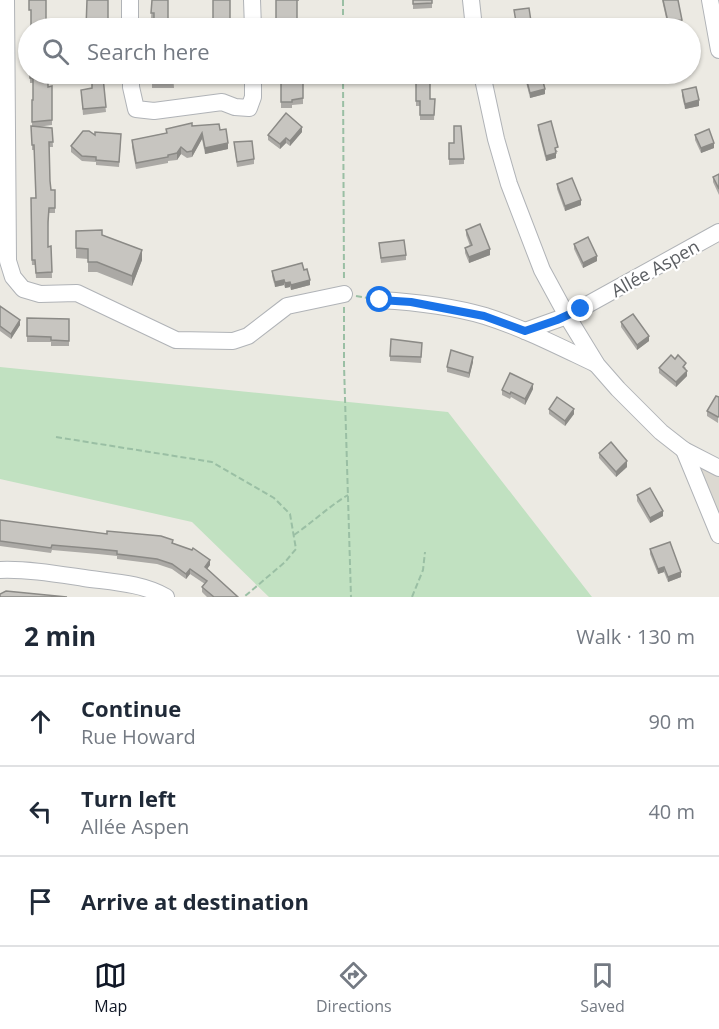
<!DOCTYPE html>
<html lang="en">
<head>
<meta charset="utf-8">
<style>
  body { margin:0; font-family:"Open Sans",sans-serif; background:#f2f2f3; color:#1f2937 }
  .stop { position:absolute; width:18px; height:18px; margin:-14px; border:4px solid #1a73e8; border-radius:50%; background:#fff }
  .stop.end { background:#1a73e8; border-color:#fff; box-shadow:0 2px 6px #0008 }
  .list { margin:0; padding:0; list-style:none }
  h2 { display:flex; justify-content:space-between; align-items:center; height:78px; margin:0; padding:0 24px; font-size:26px }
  h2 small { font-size:20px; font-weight:400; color:#747a83 }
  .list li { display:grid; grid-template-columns:39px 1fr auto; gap:18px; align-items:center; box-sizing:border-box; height:90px; padding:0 24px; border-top:2px solid #e0e1e3 }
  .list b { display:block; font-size:22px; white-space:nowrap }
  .list p { margin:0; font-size:20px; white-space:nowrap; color:#747a83 }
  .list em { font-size:20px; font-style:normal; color:#747a83 }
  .icon { flex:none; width:33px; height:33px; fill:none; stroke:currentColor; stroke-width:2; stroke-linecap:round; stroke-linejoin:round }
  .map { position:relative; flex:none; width:719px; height:597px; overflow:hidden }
  .search { position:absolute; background:#fff; box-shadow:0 2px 4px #0004; left:18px; right:18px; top:18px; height:66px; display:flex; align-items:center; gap:15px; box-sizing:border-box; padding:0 21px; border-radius:33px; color:#747a83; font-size:22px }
  .sheet { height:348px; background:#fff }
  nav { display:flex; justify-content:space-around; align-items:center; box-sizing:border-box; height:84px; border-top:2px solid #e0e1e3; background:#fff; font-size:16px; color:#747a83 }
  nav a { display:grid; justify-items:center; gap:3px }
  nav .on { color:#111827 }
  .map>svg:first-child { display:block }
</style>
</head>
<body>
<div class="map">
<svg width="719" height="597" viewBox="0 0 719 597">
  <rect width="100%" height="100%" fill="#eceae3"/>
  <path fill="#dcd9d1" d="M684 450 719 468V535Z"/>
  <path fill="#c1e1c1" d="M0 367 448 412 592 597H269L192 522 0 479Z"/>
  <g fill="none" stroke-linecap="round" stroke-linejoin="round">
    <g stroke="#b0b3b7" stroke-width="18">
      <g id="minor">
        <path d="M6 0 8 261 13 277 23 289 40 294 77 293 176 340 233 341 248 336 287 306 344 294"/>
        <path d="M130 0V28"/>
        <path d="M252 0 253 28"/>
        <path d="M471 0 474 28"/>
        <path d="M710 0 719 50"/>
        <path d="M131 74V87L136 109 154 111 222 102 235 107 249 108 253 97V74"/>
        <path d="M482 74 496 139 509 184 542 270 567 316 597 365 618 389 661 432 684 450 719 468"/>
        <path d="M380 300C414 302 451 306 485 316 523 328 560 347 596 364"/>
        <path d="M525 331 567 316 719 232"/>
        <path d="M684 450 719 535"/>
        <path d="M0 570C28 569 57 574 84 578 112 582 142 583 166 597"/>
      </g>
    </g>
    <g stroke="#9abfa4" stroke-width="2" stroke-dasharray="6 3" stroke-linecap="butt">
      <path d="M343 0V28"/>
      <path d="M343 74 344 281"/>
      <path d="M356 296 368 298"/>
      <path d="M344 307V365L351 597"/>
      <path d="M56 437 212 462 274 498 290 514 296 549 285 562 244 597"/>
      <path d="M294 535C313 522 328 507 348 495"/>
      <path d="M412 597 423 570 425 552"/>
    </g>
    <use href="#minor" stroke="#fff" stroke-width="16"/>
  </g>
  <g fill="#aba9a5">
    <path d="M152 0 168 21 175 28 154 19H151Z"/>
    <path d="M413 0H432V8L413 9Z"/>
    <path d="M662 0H678L682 20V25L668 27Z"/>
    <path d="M30 74 48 87 52 86V125L37 127 52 128 53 147H49L50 181 51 190H55V213H49L48 227V247L51 246 52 278H36L35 265H32L31 244 36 198 34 150H32V100H33V83H30Z"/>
    <path d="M92 74H109V82H103L106 112 83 115 81 90 92 88Z"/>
    <path d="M152 74H173L174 88H152Z"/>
    <rect x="215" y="74" width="20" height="6"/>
    <path d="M278 74H297V78H303V104L292 105V108H281V75H278Z"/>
    <path d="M524 74H541L545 94 530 98Z"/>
    <path d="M416 80 430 99H435L434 120H420V106H416Z"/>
    <path d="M682 90 699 106 685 109 682 96Z"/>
    <path d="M538 125 558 152H556V158L546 161 538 130Z"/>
    <path d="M192 126 220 130 228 149 205 154 202 139 192 157 187 158 181 154 177 160 168 161V163L136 169 132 147V140L166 133V129Z"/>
    <path d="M302 132 290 146 286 143 280 149 268 140V135Z"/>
    <path d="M95 135 121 139 119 167 96 165V162L82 161 71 152V146Z"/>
    <path d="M695 135 714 148 701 153 695 140Z"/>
    <path d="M234 142 254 159V164L237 167Z"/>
    <path d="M449 143H454L464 159V164L449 165Z"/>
    <path d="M719 174V195L713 182V177Z"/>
    <path d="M557 184 581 205 565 211 557 189Z"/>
    <path d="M466 230 490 255 469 263 465 253V248L470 246 466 235Z"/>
    <path d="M76 231 102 235 142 260 132 286 97 272H88V259L76 258Z"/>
    <path d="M379 243 406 255V260L381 263Z"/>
    <path d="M574 244 597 261 583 268 574 249Z"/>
    <path d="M304 270 310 285 291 290 290 287 285 288 284 285 275 287 272 276V271Z"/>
    <path d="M0 306 20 325 11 339 0 331Z"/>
    <path d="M27 318 69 319V346H51V342H27Z"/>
    <path d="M621 322 649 341 637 350 621 327Z"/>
    <path d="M422 343 421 363 390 361V356Z"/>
    <path d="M675 359 686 368 685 369 687 376 676 387 659 373V368Z"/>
    <path d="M473 362 469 378 447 372V367Z"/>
    <path d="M533 389 525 405 511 397 510 399 502 395V390Z"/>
    <path d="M719 397 718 423 707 416V411Z"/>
    <path d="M549 409 574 414 565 426 549 414Z"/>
    <path d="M599 453 627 467 616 477 599 458Z"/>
    <path d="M637 495 663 516 650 523 637 501Z"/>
    <path d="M0 520 173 544 210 565 207 569 238 597H207L202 592V587L205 584 190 574 186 579 172 569 157 564 117 559V556L98 554 52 550 51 553 0 546Z"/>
    <path d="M650 549 681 577 668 582 664 572 658 574 650 554Z"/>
  </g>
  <g fill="#8b8a86">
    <path d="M545 89V94L530 98V93Z"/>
    <path d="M699 100V106L685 109V104Z"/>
    <path d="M302 127V132L290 146V141Z"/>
    <path d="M202 133V139L192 157V151Z"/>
    <path d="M286 138V143L280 149V144Z"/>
    <path d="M228 143V149L205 154V148Z"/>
    <path d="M714 143V148L701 153V148Z"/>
    <path d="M181 147V154L177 160V153Z"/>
    <path d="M556 153V158L546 161V156Z"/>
    <path d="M581 200V205L565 211V206Z"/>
    <path d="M490 249V255L469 263V257Z"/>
    <path d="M142 250V260L132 286V276Z"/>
    <path d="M597 256V261L583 268V263Z"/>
    <path d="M284 280V285L275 287V282Z"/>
    <path d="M310 280V285L291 290V285Z"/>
    <path d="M290 282V287L285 288V283Z"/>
    <path d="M20 320V325L11 339V334Z"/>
    <path d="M649 336V341L637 350V345Z"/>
    <path d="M473 357V362L469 378V373Z"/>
    <path d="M687 371V376L676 387V382Z"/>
    <path d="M533 384V389L525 405V399Z"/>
    <path d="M574 409V414L565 426V421Z"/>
    <path d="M627 461V467L616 477V472Z"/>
    <path d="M663 511V516L650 523V518Z"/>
    <path d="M210 560V565L205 572V567Z"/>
    <path d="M664 567V572L658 574V569Z"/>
    <path d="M190 569V574L186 579V574Z"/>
    <path d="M681 572V577L668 582V577Z"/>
  </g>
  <g fill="#c7c5c0" stroke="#8b8a86" stroke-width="1.5">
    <path d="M29 0H46V28H31V10H29Z"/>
    <path d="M87 0H108V28H86Z"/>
    <path d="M152 0H168V21H175V28H154V13H151Z"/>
    <rect x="213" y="0" width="17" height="28"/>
    <path d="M276 0H299H297V28H276Z"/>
    <path d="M413 0H432V3L413 4Z"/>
    <path d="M663 0H678L682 20 668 22Z"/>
    <path d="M529 8 532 28H517L514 10Z"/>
    <path d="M30 74H48V87L52 86V120L32 122V100H33V78H30Z"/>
    <path d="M92 74H109V77H103L106 107 83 109 81 90 92 88Z"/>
    <path d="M152 74H173L174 82H152Z"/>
    <rect x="215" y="74" width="20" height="1"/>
    <path d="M281 74H297V78H303V98L292 100V102H281Z"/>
    <path d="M525 74H541L545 89 530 93Z"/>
    <path d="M416 80H430V99H435L434 115H420V101H416Z"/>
    <path d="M696 87 699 100 685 104 682 90Z"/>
    <path d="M286 113 302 127 290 141 286 138 280 144 268 135Z"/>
    <path d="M551 121 558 147 555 148 556 153 546 156 538 125Z"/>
    <path d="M192 123V126L219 124 220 130 226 129 228 143 205 148 202 133 192 151 187 152 181 147 177 153 168 155V157L136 163 132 140 167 133 166 129Z"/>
    <path d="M31 126 52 128 53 142H49L50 181 51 190H55V208H49L48 222V247L51 246 52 272 36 273 35 260H32L31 198H36L34 145H32Z"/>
    <path d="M454 126H461L464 159H449V143H454Z"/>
    <path d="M709 129 714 143 701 148 695 135Z"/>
    <path d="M83 131H89L95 135V132L121 134 119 162 96 160V157L82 156 71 146Z"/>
    <path d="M252 141 254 159 237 162 234 142Z"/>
    <path d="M719 174V189L713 177Z"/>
    <path d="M572 178 581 200 565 206 557 184Z"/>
    <path d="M480 224 490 249 469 257 465 248 472 245 466 230Z"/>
    <path d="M102 230V235L142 250 132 276 97 262H88V249L76 248V231Z"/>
    <path d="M588 237 597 256 583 263 574 244Z"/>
    <path d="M404 240 406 255 381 258 379 243Z"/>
    <path d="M302 263 304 270 307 269 310 280 291 285 290 282 285 283 284 280 275 282 272 271Z"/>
    <path d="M0 306 20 320 11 334 0 326Z"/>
    <path d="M633 314 649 336 637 345 621 322Z"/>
    <path d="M27 318 69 319V341L51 340V337L27 336Z"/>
    <path d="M391 339 422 343 421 357 390 356Z"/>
    <path d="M451 350 473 357 469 373 447 367Z"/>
    <path d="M671 355 675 359 678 355 686 363 683 367 687 371 676 382 659 368Z"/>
    <path d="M510 373 533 384 525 399 511 392 510 394 502 390Z"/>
    <path d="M716 396 719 397V416L718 417 707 411Z"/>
    <path d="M557 397 574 409 565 421 549 409Z"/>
    <path d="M611 442 627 461 616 472 599 453Z"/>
    <path d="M650 488 663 511 650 518 637 495Z"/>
    <path d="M0 520 107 534V531L161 536 173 540 172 543 192 550 193 548 210 560 205 567 238 597H214L202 587 207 581 190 569 186 574 172 564 157 559 117 554V551L98 549 52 545 51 548 0 541Z"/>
    <path d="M670 542 681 572 668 577 664 567 658 569 650 549Z"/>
    <path d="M6 591 67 597H0V594Z"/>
  </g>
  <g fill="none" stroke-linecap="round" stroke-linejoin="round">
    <path stroke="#1a73e8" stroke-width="8" d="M380 300 411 302 484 316 525 331 557 320 581 309"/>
  </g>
  <g text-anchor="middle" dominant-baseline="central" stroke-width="4.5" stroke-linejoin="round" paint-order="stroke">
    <g font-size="18" fill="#5b5e62" stroke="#fff">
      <text transform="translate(655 268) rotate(-29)">Allée Aspen</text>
    </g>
  </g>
</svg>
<div class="stop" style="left:380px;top:300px"></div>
<div class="stop end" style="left:581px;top:309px"></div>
<div class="search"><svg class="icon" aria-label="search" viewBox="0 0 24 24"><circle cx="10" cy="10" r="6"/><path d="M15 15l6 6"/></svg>Search here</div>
</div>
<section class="sheet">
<h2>2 min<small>Walk · 130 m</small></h2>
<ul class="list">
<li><svg class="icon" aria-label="ahead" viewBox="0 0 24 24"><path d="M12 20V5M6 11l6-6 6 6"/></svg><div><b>Continue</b><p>Rue Howard</p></div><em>90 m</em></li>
<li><svg class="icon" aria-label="left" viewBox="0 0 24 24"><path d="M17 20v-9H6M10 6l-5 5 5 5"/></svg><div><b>Turn left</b><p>Allée Aspen</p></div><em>40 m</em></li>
<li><svg class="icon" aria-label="arrive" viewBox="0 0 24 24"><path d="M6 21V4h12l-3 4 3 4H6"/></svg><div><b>Arrive at destination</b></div></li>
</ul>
</section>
<nav>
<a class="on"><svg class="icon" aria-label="map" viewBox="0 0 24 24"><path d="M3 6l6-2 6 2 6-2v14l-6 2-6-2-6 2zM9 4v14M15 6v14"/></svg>Map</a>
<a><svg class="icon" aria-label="directions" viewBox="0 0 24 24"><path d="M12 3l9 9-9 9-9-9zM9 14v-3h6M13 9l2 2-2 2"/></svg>Directions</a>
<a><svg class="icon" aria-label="saved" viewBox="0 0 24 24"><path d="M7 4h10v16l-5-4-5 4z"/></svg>Saved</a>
</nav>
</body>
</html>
